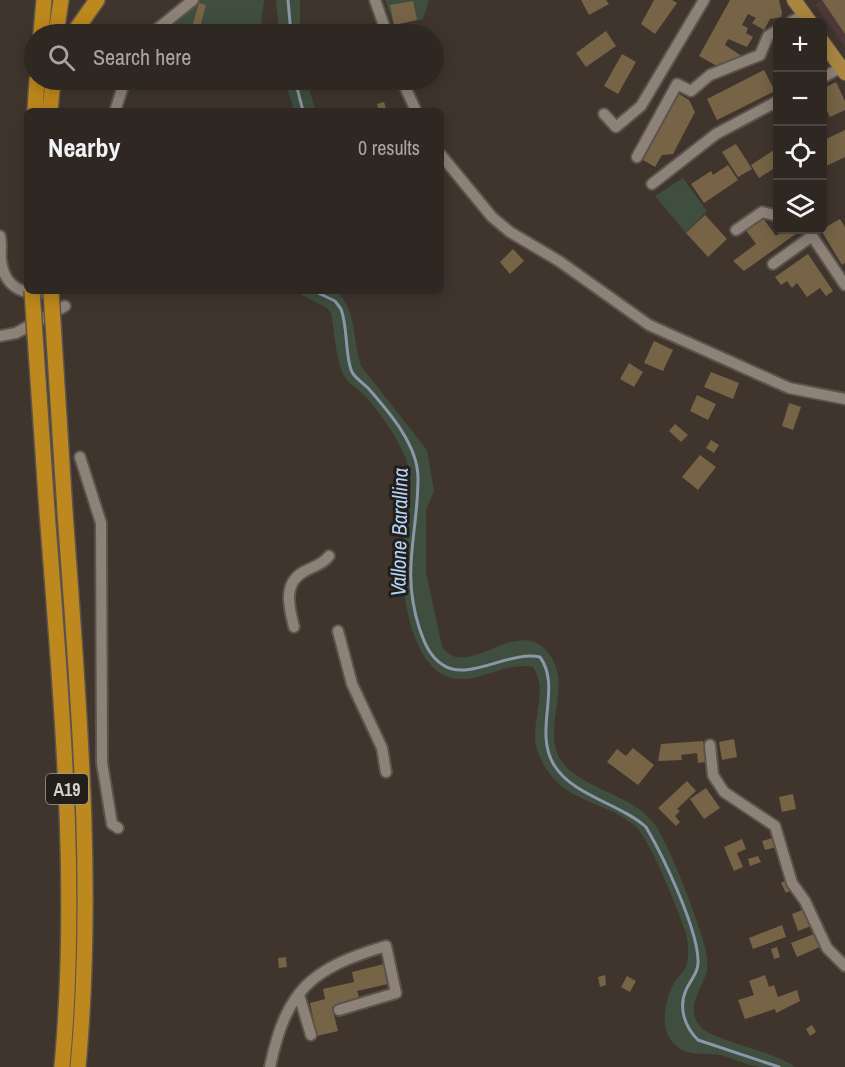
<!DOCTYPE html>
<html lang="en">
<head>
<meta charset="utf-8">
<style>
  body { margin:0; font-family:"Archivo Narrow",sans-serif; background:#3b342f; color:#f1f3f6 }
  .controls { position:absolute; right:18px; top:18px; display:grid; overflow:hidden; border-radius:9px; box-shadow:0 3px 15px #0003 }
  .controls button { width:54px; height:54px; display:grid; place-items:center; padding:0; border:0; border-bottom:2px solid #4a4440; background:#2f2822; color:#f1f3f6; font:30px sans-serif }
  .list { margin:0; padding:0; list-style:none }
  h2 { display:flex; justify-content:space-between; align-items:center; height:78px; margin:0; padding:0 24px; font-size:26px }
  h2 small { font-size:20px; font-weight:400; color:#a7a6a5 }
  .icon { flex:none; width:33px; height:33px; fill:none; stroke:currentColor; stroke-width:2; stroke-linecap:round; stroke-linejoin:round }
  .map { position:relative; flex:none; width:845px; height:1067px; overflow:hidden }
  .search { position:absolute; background:#2f2822; box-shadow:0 3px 15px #0003; left:24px; top:24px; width:420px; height:66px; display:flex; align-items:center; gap:15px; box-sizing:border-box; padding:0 21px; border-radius:33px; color:#a7a6a5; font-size:22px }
  .panel { position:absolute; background:#2f2822; box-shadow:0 3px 15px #0003; left:24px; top:108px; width:420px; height:186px; border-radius:9px }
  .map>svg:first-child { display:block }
</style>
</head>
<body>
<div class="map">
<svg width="845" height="1067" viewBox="0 0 845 1067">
  <rect width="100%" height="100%" fill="#3f352d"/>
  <path fill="#4e3939" d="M821 0H845V47L815 4Z"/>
  <g fill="#3f4e3f">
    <path d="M199 0H264L260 34H165L161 31Z"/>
    <path d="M276 0H300V34H279Z"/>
    <path d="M385 0H429L423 19 394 25Z"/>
    <path d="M285 80H306L316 111H294Z"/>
    <path d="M683 178 707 211 686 233 655 196Z"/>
    <path d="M294 291H337C358 315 352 338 361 366L427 450 434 491 426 511V572L442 646C467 686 523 605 553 660 570 691 541 732 562 762 575 781 617 794 636 807 643 812 651 819 656 826 671 850 691 903 700 931 704 942 709 959 707 971 702 990 684 1007 700 1026 712 1041 772 1050 795 1067 784 1067 770 1067 759 1067 745 1065 733 1058 720 1055 702 1052 687 1058 673 1043 659 1028 665 1000 674 983 678 976 685 971 687 964 689 955 688 942 686 933 678 910 651 841 635 826 601 797 561 806 539 755 526 727 551 693 533 667 502 660 470 692 440 673 406 651 399 574 403 537 405 515 414 490 409 469 405 447 379 411 364 395 358 389 348 383 344 376 335 358 335 333 331 313L327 308Z"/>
  </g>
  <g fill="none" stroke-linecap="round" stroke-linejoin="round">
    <g stroke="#8997a9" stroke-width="3">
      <path d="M288 0 291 34"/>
      <path d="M295 80 303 111"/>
      <path d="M314 291 335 301 341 309C348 327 345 358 352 372 355 378 363 383 368 388 389 412 418 445 418 478 418 534 401 570 419 627 424 642 429 656 443 665 468 682 510 650 540 657 562 687 533 731 554 765 573 796 619 803 646 827 663 856 697 927 698 960 699 972 691 979 686 990 678 1008 685 1027 698 1040L779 1067"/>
    </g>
  </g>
  <g fill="#776447">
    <path d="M581 0H606L609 4 589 15Z"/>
    <path d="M654 0H672L677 3 655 34 641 24Z"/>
    <path d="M730 0H779L782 13 781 17 770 19 764 30 752 23 756 18 748 14 742 25 748 28 746 33 753 37 747 47 728 39 725 45 740 55 737 61 717 66 699 56Z"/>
    <path d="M822 0H845V34Z"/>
    <path d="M413 1 417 20 394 25 390 5Z"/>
    <path d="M199 3 206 5 198 34H190Z"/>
    <path d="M606 31 616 46 586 67 576 53Z"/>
    <path d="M622 54 636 62 618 94 604 86Z"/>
    <path d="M764 70 775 91 717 120 707 99Z"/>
    <path d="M836 82 845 101V110L830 117 822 101V89Z"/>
    <path d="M679 94 689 100 695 112 673 154 662 155 655 167 643 160Z"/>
    <path d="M384 102 387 111H379L377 104Z"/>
    <path d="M845 130V157L822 168V141Z"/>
    <path d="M736 144 752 169 738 177 722 152Z"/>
    <path d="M774 150 778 155V166L759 178 751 165Z"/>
    <path d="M728 165 738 180 704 203 691 184 711 171 713 175Z"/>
    <path d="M705 215 727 239 708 257 686 233Z"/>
    <path d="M762 217 776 236 785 230H794L797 233 744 271 733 261 756 244 745 229Z"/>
    <path d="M840 219 845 227V263L842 265 821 230Z"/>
    <path d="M513 249 524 261 510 274 500 262Z"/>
    <path d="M808 254 833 291 826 296 820 288 807 297 797 283 792 288 787 281 781 285 775 277Z"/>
    <path d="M654 341 673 350 663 371 644 363Z"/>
    <path d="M629 363 643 372 634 387 620 379Z"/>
    <path d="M711 372 739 383 733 399 704 387Z"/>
    <path d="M697 395 716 404 708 420 690 411Z"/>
    <path d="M789 403 801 407 793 430 782 426Z"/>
    <path d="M675 424 688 435 681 442 669 431Z"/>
    <path d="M711 440 719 445 714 453 706 448Z"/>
    <path d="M700 455 716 467 698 490 682 477Z"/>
    <path d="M734 739 737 757 722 760 719 742Z"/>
    <path d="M703 741 706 762 698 763 697 753 681 755 682 760 658 761 661 744Z"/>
    <path d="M633 748 654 765 638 785 607 762 617 749 626 756Z"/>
    <path d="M687 781 696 791 677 809 680 811 675 816 680 822 676 826 658 808Z"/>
    <path d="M706 788 720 808 704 819 690 799Z"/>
    <path d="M793 794 796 809 782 812 779 797Z"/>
    <path d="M773 838 776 847 765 850 762 841Z"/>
    <path d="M742 839 746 849 737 853 743 867 734 871 724 847Z"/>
    <path d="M758 856 761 862 750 866 748 859Z"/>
    <path d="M786 880 791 890 786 893 781 883Z"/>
    <path d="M805 909 811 926 798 931 792 914Z"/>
    <path d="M782 925 786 937 753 949 749 938Z"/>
    <path d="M814 934 820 947 797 957 791 943Z"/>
    <path d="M777 947 780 957 774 959 771 949Z"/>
    <path d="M286 957 287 967 279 968 278 958Z"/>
    <path d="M384 964 388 984 357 991 360 1000 332 1007 338 1031 317 1036 310 1003 325 999 323 989 354 982 352 972Z"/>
    <path d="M605 975 606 985 600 987 598 977Z"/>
    <path d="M765 975 769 987 774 985 778 997 797 990 800 1001 776 1013 775 1009 745 1019 738 1000 754 995 749 981Z"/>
    <path d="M627 976 636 981 630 992 621 987Z"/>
    <path d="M812 1025 816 1032 810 1036 806 1029Z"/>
  </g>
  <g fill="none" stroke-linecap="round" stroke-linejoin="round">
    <g stroke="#5b534c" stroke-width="14">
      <g id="minor">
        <path d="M375 0 387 34"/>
        <path d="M791 22 804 15"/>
        <path d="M151 34 193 0"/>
        <path d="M822 78 845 65"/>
        <path d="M402 80 416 111"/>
        <path d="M115 111 125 80"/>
        <path d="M604 114 616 127 641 106 704 0"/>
        <path d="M441 155 492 217 510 232 559 261 649 325 789 388 845 399"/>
        <path d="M637 157 677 84 691 91 710 75 760 55 768 36 778 30"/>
        <path d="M652 184 716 134 778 101"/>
        <path d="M736 230 762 212 778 216"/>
        <path d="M808 230 845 285"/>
        <path d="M0 236C2 244 0 252 1 260 4 288 26 298 52 291"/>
        <path d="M773 264 812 236"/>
        <path d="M0 336 16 333 65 306"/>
        <path d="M80 457 101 523 102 763 112 824 118 828"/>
        <path d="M294 627C289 607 282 583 305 571 314 566 322 565 329 556"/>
        <path d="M338 631 352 684 382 748 386 772"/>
        <path d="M710 745 713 775 724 792 775 826 792 883 805 901 827 948 845 966"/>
        <path d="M299 995 311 1035"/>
        <path d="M270 1067C286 989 312 968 386 946L396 993 339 1010"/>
      </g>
    </g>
    <g stroke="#5b534c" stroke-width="16">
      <g id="major">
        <path d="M794 0 810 22"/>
        <path d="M822 41 845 73"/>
      </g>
    </g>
    <g stroke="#5b534c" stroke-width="18">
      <g id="highway">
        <path d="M41 34 44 0"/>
        <path d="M56 34 61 0"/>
        <path d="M73 34 97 0"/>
        <path d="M35 111 37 80"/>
        <path d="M50 111 53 80"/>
        <path d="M47 511C61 696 79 881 62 1067"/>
        <path d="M65 512C78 696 95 882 78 1067"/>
      </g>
    </g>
    <use href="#minor" stroke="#8d8278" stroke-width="10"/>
    <use href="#major" stroke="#aa8641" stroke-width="14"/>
    <use href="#highway" stroke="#bd881d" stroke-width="15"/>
    <g stroke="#5b534c" stroke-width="18" stroke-linecap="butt">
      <g id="highway-bridge">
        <path d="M32 291 47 511"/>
        <path d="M51 291 65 512"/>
      </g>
    </g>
    <use href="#highway-bridge" stroke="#bd881d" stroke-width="15"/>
  </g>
  <g text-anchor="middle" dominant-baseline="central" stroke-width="6" stroke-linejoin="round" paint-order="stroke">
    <rect fill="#221e1a" stroke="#a19b97" stroke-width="1.5" x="46" y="774" width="42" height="30" rx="4.5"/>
    <g font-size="18" font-weight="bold" fill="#d7d1cc">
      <text x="67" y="789">A19</text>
    </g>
    <g font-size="21" font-style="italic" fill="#b5d4fb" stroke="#221e1a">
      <text transform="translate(399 532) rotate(-89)">Vallone Barallina</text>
    </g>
  </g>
</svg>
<div class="controls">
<button>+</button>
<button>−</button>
<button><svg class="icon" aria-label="locate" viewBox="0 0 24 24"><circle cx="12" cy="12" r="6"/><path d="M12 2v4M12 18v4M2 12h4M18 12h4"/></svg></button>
<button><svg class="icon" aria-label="layers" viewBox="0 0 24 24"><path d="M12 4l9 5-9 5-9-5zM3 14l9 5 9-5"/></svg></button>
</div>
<div class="search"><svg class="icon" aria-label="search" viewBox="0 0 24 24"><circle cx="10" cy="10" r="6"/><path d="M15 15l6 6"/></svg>Search here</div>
<section class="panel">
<h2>Nearby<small>0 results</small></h2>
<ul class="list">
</ul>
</section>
</div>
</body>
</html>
